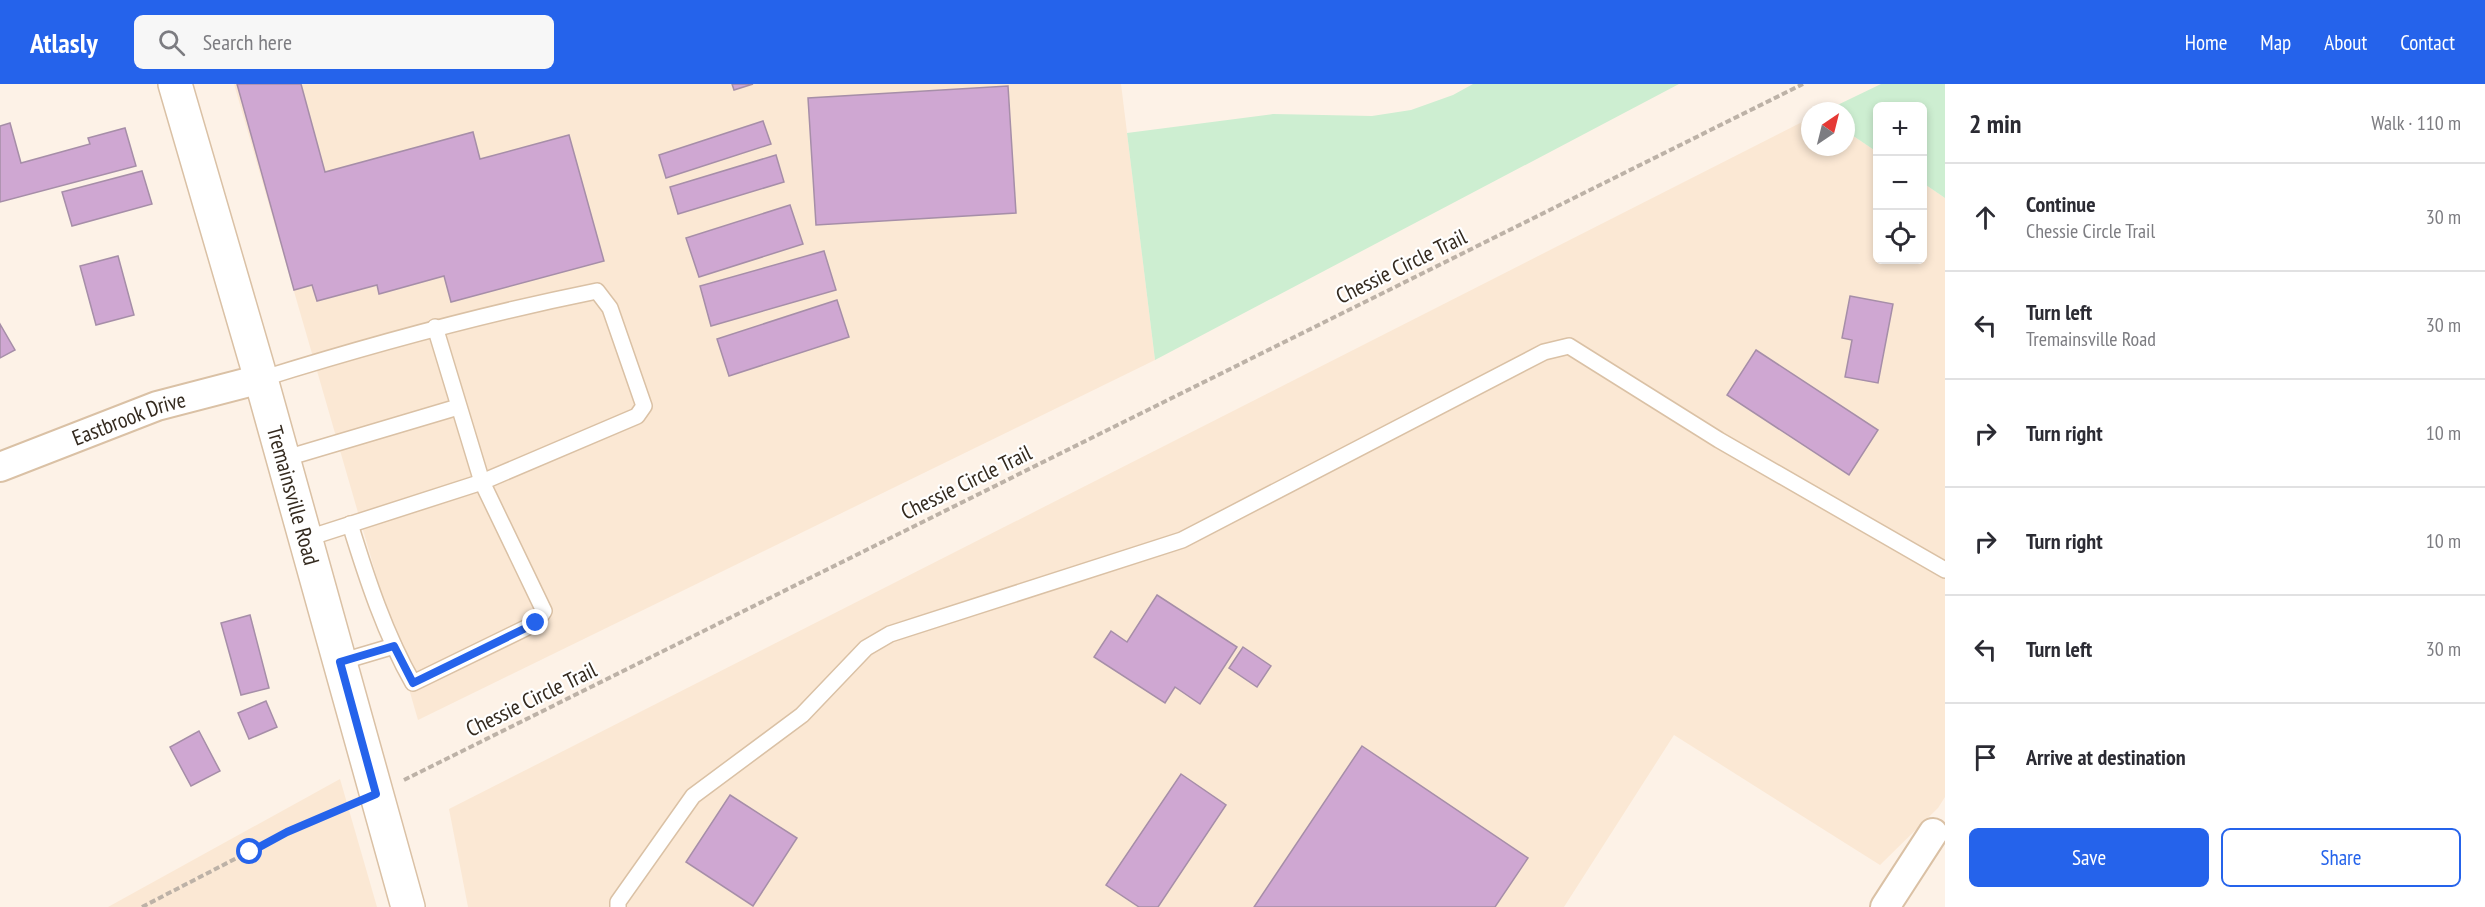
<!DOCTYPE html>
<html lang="en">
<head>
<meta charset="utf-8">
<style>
  body { margin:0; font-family:"PT Sans Narrow",sans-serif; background:#f7f7f7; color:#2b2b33 }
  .controls { position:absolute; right:18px; top:18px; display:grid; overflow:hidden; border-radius:9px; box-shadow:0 3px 9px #0003 }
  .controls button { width:54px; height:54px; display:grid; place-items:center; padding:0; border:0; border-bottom:2px solid #e1e1e2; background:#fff; color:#2b2b33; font:30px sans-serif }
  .compass { position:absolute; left:1801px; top:18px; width:54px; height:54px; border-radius:50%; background:#fff; box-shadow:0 3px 9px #0003; rotate:35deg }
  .stop { position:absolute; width:18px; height:18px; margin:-14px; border:4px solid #2563eb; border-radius:50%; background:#fff }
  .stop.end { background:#2563eb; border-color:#fff; box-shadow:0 2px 6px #0008 }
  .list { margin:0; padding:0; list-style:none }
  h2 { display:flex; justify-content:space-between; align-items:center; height:78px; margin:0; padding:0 24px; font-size:26px }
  h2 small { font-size:20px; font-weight:400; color:#7c7c81 }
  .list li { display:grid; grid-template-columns:39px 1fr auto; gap:18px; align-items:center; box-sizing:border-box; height:108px; padding:0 24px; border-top:2px solid #e1e1e2 }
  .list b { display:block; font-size:22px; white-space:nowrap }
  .list p { margin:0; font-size:20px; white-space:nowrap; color:#7c7c81 }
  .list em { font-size:20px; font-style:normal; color:#7c7c81 }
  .actions { display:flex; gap:12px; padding:18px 24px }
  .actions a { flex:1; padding:14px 0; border:2px solid #2563eb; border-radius:9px; text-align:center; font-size:21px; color:#2563eb }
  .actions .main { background:#2563eb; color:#fff }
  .icon { flex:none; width:33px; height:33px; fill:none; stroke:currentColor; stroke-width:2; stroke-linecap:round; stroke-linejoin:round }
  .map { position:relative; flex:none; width:1945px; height:823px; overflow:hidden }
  header { display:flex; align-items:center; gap:36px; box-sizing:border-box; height:84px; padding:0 30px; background:#2563eb; color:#fff }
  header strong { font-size:28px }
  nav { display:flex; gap:33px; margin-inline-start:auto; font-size:21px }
  .search { width:420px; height:54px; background:#f7f7f7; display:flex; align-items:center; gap:15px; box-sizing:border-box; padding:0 21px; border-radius:9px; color:#7c7c81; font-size:22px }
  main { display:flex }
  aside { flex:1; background:#fff }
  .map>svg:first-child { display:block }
</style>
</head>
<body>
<header>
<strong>Atlasly</strong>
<div class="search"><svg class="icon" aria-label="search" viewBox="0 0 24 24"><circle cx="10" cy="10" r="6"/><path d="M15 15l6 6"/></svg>Search here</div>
<nav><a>Home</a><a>Map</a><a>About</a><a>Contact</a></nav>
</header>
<main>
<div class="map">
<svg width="1945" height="823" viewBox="0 0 1945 823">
  <rect width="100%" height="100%" fill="#fdf2e7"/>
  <g fill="#fbe8d4">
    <path d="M234 0H1121L1155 276 418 636Z"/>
    <path d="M1810 34V63H1846V47L1877 68 1878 176H1922L1923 99 1945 114V713L1938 724 1880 781 1674 651 1564 823H468L449 725Z"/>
    <path d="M340 695 377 823H108Z"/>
  </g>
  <g fill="#cdeed1">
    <path d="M1473 0H1679L1155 276 1127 49 1273 30 1372 32 1411 26 1453 11Z"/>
    <path d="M1881 0H1945V114L1923 99 1922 22H1878L1877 68 1846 47V27H1825Z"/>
  </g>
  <g fill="#cfa7d2" stroke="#a68ea8" stroke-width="1.5">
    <path d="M237 0H301L325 88 473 48 480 75 569 51 604 177 451 218 444 192 379 210 377 201 317 217 312 201 294 206Z"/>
    <path d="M732 0H753L734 6Z"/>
    <path d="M1008 2 1016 129 816 141 808 14Z"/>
    <path d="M763 37 771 60 666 94 659 71Z"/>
    <path d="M10 39 21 79 90 60 88 54 125 44 136 82 0 118V42Z"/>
    <path d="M776 71 784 98 678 130 670 103Z"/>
    <path d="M142 87 152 120 72 142 62 108Z"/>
    <path d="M790 121 803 160 699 193 686 154Z"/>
    <path d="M824 167 836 206 711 242 700 202Z"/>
    <path d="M118 172 134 231 96 241 80 182Z"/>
    <path d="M1850 212 1893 220 1878 299 1845 293 1852 256 1842 254Z"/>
    <path d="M837 216 849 253 729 292 717 255Z"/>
    <path d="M0 240 15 266 0 274Z"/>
    <path d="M1756 266 1878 346 1849 391 1727 311Z"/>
    <path d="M1157 511 1237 563 1200 620 1175 603 1165 619 1094 573 1111 547 1127 558Z"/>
    <path d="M250 531 269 604 241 611 221 539Z"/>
    <path d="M1243 563 1271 582 1257 603 1229 584Z"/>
    <path d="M266 617 277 643 249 655 238 629Z"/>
    <path d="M199 647 220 687 191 702 170 663Z"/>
    <path d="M1362 662 1528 774 1495 823H1254Z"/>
    <path d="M1181 690 1226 721 1158 823H1139L1106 801Z"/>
    <path d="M730 711 797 754 753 822 686 778Z"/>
  </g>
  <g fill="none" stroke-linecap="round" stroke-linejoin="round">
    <g stroke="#dac1a5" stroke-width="18">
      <g id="service">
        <path d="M261 295C373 260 483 230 597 207L610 224 644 322 637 332 482 398 305 455"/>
        <path d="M283 375 458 323"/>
        <path d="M350 440C367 495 385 550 413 599L536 539 544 527 482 398 435 243"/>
        <path d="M340 578 394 562"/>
        <path d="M618 823V818L693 712 802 631 866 564 890 550 1182 456 1544 268 1569 262 1719 356 1945 486"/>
      </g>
    </g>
    <g stroke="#dac1a5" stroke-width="32">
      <g id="minor">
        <path id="s1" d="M0 383 157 322 261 295"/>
        <path d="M1885 823 1933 749"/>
      </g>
    </g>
    <g stroke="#dac1a5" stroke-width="36">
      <g id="tertiary">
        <path id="s2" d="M175 0 261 295 408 823"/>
      </g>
    </g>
    <g stroke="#bdb2a7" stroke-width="4" stroke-dasharray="6 3" stroke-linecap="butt">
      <path d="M404 696 1803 0"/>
      <path d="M142 823 287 748 349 722"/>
    </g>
    <use href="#service" stroke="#fff" stroke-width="15"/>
    <use href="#minor" stroke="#fff" stroke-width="28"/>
    <use href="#tertiary" stroke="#fff" stroke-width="33"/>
  </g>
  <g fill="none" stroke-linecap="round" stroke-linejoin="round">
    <path stroke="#2563eb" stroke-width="8" d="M250 768 287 748 376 710 340 578 394 562 413 599 536 539"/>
  </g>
  <g text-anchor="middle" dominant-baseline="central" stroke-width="4.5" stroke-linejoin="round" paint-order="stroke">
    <g font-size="22" fill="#342a1f" stroke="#fff">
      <text transform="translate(1401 182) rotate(-26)">Chessie Circle Trail</text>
      <text stroke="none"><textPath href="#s1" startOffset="138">Eastbrook Drive</textPath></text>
      <text transform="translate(966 398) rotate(-26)">Chessie Circle Trail</text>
      <text stroke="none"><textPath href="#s2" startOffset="428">Tremainsville Road</textPath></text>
      <text transform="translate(531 615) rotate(-26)">Chessie Circle Trail</text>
    </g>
  </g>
</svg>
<div class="controls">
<button>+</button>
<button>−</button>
<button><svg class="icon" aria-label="locate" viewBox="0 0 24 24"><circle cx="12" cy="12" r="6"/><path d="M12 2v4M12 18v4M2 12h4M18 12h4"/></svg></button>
</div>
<svg class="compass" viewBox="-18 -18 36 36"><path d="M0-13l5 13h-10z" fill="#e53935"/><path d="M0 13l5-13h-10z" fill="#7c7c81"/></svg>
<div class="stop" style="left:250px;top:768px"></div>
<div class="stop end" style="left:536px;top:539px"></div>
</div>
<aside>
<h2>2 min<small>Walk · 110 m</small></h2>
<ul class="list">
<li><svg class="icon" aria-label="ahead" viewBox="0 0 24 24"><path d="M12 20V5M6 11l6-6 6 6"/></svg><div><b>Continue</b><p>Chessie Circle Trail</p></div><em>30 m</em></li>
<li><svg class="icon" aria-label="left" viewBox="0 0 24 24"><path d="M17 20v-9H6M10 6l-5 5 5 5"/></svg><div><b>Turn left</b><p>Tremainsville Road</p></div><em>30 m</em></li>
<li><svg class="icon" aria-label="right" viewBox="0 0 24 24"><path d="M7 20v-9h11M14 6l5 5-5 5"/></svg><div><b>Turn right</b></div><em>10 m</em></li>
<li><svg class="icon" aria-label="right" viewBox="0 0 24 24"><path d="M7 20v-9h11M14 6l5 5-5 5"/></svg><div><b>Turn right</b></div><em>10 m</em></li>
<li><svg class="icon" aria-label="left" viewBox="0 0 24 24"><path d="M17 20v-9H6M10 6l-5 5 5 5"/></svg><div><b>Turn left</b></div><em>30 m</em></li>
<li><svg class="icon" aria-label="arrive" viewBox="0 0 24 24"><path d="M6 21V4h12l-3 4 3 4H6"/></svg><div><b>Arrive at destination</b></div></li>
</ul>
<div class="actions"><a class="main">Save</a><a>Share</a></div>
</aside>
</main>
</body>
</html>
